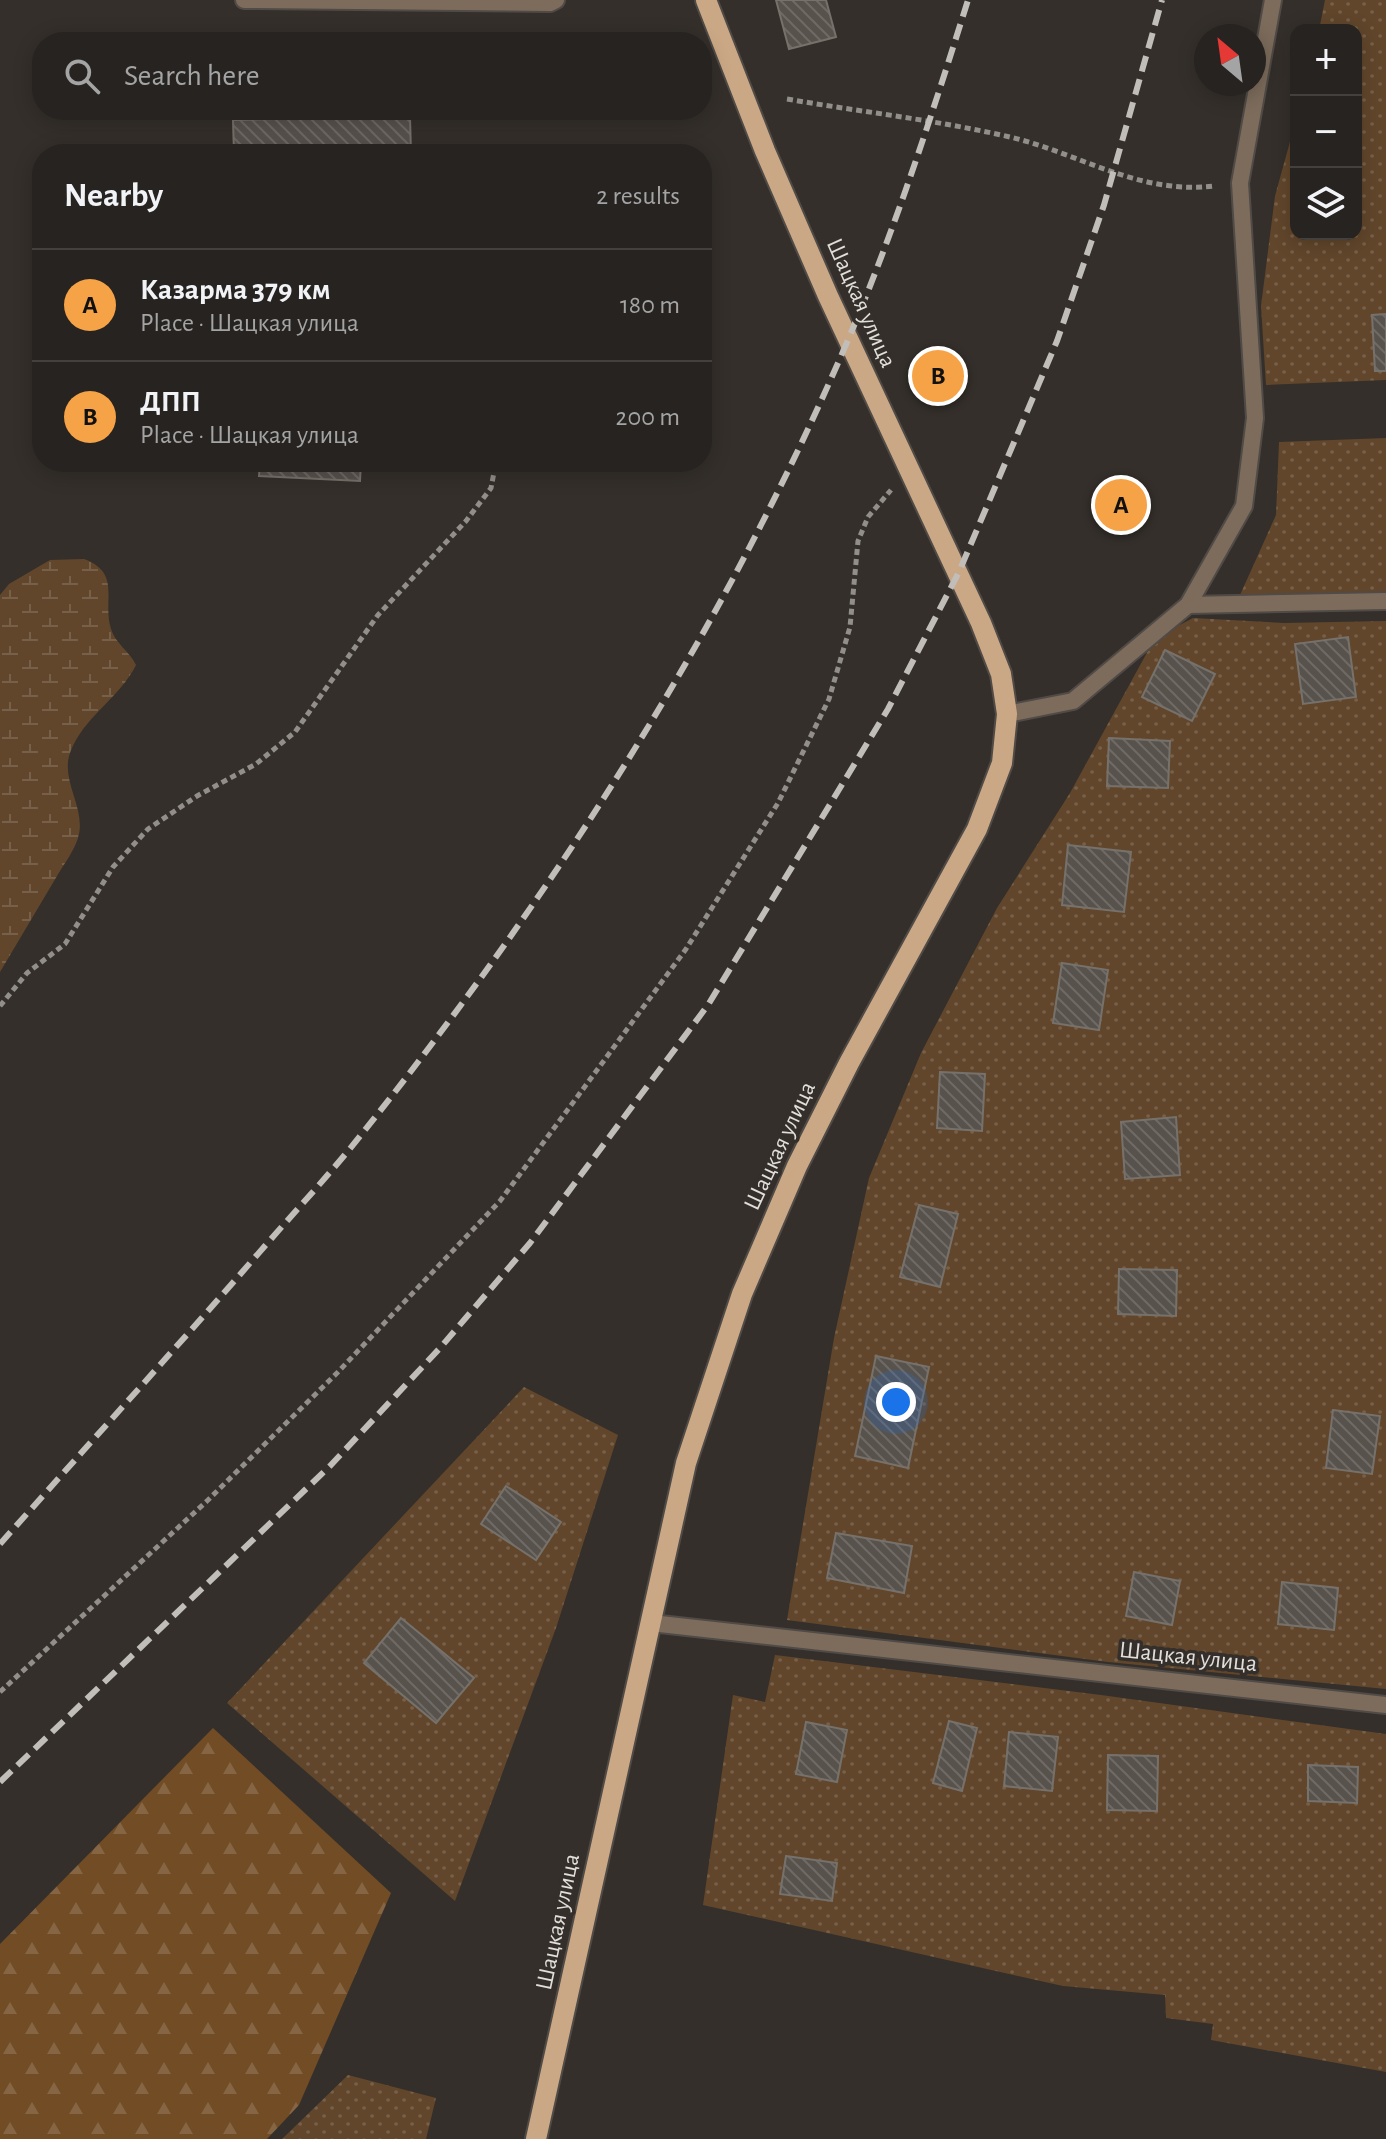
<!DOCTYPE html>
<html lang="en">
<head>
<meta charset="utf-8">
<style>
  body { margin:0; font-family:"Alegreya Sans",sans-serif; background:#332f2d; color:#f1f3f6 }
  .controls { position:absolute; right:24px; top:24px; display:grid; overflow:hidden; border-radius:16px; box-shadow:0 4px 20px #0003 }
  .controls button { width:72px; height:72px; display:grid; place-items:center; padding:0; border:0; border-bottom:2px solid #43403e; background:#272320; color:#f1f3f6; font:40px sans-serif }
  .compass { position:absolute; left:1194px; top:24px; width:72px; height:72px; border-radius:50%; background:#272320; box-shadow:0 4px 20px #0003; rotate:331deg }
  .you { position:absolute; left:896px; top:1402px; width:28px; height:28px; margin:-20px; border:6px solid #fff; border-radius:50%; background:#1a73e8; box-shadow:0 0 0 12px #1a73e833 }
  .badge { display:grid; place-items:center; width:52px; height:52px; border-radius:50%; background:#f5a346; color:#111; font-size:26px; font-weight:700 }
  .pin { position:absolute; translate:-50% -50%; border:4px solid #fff; box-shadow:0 2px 8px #0006 }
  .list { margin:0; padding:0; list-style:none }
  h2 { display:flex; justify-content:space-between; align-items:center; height:104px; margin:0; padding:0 32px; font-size:34px }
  h2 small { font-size:26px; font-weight:400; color:#a4a4a5 }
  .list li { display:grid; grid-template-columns:52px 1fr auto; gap:24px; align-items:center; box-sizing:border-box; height:112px; padding:0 32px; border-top:2px solid #43403e }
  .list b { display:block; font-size:30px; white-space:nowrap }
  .list p { margin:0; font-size:26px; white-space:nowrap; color:#a4a4a5 }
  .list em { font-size:26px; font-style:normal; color:#a4a4a5 }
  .icon { flex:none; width:44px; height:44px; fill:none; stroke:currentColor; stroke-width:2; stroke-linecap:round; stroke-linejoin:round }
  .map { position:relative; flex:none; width:1386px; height:2139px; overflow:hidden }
  .search { position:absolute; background:#272320; box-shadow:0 4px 20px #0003; left:32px; top:32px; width:680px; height:88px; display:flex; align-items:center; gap:20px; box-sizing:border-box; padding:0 28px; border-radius:32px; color:#a4a4a5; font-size:30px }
  .panel { position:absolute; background:#272320; box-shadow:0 4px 20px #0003; left:32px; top:144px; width:680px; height:328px; border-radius:32px }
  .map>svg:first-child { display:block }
</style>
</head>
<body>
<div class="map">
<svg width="1386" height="2139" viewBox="0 0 1386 2139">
  <defs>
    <pattern id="forest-firs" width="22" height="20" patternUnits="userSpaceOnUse" patternTransform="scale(2)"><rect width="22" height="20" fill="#714c25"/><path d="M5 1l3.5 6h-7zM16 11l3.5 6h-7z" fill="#856544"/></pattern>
    <pattern id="wetland-marsh" width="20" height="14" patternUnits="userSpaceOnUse" patternTransform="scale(2)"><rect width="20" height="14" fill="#61462b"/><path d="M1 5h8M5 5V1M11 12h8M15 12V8" fill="none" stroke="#776049"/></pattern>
    <pattern id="garden-dots" width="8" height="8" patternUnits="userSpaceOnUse" patternTransform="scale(2)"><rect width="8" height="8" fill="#61462b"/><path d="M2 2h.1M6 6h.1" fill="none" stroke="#776049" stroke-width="1.8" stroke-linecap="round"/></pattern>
    <pattern id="building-back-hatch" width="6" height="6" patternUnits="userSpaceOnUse" patternTransform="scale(2)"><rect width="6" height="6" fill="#58524d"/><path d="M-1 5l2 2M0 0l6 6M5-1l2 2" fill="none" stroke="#706a66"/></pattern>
  </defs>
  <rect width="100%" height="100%" fill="#342f2a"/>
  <path fill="url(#forest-firs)" d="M213 1728 391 1893 299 2105 267 2139H0V1944Z"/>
  <path fill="url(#wetland-marsh)" d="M84 559C122 573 102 601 111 629 115 643 130 652 136 665 119 699 83 717 70 753 60 781 87 809 78 838 74 851 64 864 57 876 38 908 19 940 0 972V595L9 584 50 560Z"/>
  <g fill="url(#garden-dots)">
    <path d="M1325 0H1386V380L1266 385 1261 306 1275 196 1296 120V234H1356V30H1319Z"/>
    <path d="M1386 438V592L1240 595 1276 515 1279 442Z"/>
    <path d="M1193 618 1284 623 1386 621V1689L1108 1662 787 1620 834 1338 869 1178 921 1053 997 908 1070 793 1155 638Z"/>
    <path d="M524 1387 618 1435 556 1628 455 1901 227 1703Z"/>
    <path d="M775 1655 1101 1695 1386 1734V2072L1211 2040 1213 2024 1166 2018 1165 1995 1063 1986 703 1905 733 1695 765 1702Z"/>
    <path d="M348 2075 436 2098 426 2139H282Z"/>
  </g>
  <g fill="url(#building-back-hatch)" stroke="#77716b" stroke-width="2">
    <path d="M776 0H826L836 37 789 49Z"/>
    <path d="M637 110H689V112L638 118Z"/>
    <path d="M410 116 411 154H234L233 120Z"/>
    <path d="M1386 314V371H1375L1372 315Z"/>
    <path d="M939 352 962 372 938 400 914 380Z"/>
    <path d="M260 462H361L360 481 259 476Z"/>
    <path d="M1348 637 1356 697 1303 704 1295 644Z"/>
    <path d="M1165 650 1215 674 1192 721 1142 697Z"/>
    <path d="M1109 738 1170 741 1168 788 1107 786Z"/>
    <path d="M1068 845 1131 852 1124 912 1062 905Z"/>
    <path d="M1062 963 1108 970 1099 1030 1053 1023Z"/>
    <path d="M940 1072 985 1074 982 1131 937 1128Z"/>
    <path d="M1176 1117 1180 1175 1125 1179 1121 1122Z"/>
    <path d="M919 1205 958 1214 940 1287 900 1277Z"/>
    <path d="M1119 1269 1177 1270 1176 1316 1118 1314Z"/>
    <path d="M876 1356 929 1367 908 1468 855 1456Z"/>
    <path d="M1333 1410 1380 1416 1372 1474 1326 1468Z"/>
    <path d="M506 1486 561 1522 536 1560 481 1524Z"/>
    <path d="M836 1533 912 1546 904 1593 827 1578Z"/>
    <path d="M1134 1572 1180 1581 1172 1625 1126 1616Z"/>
    <path d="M1282 1582 1338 1588 1334 1630 1278 1624Z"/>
    <path d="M401 1618 474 1678 436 1723 364 1663Z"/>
    <path d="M949 1721 977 1728 962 1791 933 1783Z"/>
    <path d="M806 1722 847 1730 837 1782 796 1774Z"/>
    <path d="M1009 1732 1058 1737 1052 1791 1004 1786Z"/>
    <path d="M1108 1755 1158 1756 1157 1811 1107 1810Z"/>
    <path d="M1308 1765 1358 1767 1357 1803 1308 1801Z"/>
    <path d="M786 1856 837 1863 832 1901 780 1894Z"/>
  </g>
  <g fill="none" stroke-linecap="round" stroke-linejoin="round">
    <g stroke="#504b46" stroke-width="20">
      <g id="minor">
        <path d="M244 0 550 3 556 0"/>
        <path d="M1188 605 1386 601"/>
        <path d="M1007 714 1073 701 1188 605 1244 506 1255 418 1240 183 1273 0"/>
        <path d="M651 1623 1386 1705"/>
      </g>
    </g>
    <g stroke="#504b46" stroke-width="24">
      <path id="primary" d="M536 2139 686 1463 742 1294 797 1166 849 1063 977 829 1002 763 1007 714 1001 674 981 623 828 296 765 151 706 0"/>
    </g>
    <g stroke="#928e8a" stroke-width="5" stroke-dasharray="6 4" stroke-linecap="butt">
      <path d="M787 99C862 112 936 120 1010 137 1081 154 1139 195 1215 186"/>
      <path d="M0 1006 27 973 65 944 113 867 148 829 197 796 256 764 295 732 378 615 466 521 491 488 496 462"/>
      <path d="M0 1692 208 1500 337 1373 500 1201 586 1085 686 949 778 803 829 699 850 627 858 541 868 517 891 490"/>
    </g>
    <use href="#minor" stroke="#7d6c5c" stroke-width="16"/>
    <use href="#primary" stroke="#cba885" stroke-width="20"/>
    <g stroke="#c1beba" stroke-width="6" stroke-dasharray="16 8" stroke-linecap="butt">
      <path d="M0 1544C88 1445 177 1347 264 1247 297 1209 331 1173 361 1135 558 888 723 631 848 340 895 229 932 115 968 0"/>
      <path d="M0 1782 330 1466 440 1348 530 1243 708 1005 888 709 959 572 1057 341 1104 205 1162 0"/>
    </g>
  </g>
  <g text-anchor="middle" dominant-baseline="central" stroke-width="7" stroke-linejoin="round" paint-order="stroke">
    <g font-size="24" fill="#e2dfdb" stroke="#342f2a">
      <text transform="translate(861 303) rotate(66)">Шацкая улица</text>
      <text transform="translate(780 1146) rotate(-65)">Шацкая улица</text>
      <text transform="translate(1188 1657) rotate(6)">Шацкая улица</text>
      <text transform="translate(558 1922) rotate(-78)">Шацкая улица</text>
    </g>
  </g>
</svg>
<div class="controls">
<button>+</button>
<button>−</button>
<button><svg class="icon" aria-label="layers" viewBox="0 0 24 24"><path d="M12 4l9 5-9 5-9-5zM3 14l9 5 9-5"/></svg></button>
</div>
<svg class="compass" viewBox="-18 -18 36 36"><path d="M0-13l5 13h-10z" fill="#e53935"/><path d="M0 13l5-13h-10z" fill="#a4a4a5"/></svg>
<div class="you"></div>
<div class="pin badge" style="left:1121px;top:505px">A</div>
<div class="pin badge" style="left:938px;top:376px">B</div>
<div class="search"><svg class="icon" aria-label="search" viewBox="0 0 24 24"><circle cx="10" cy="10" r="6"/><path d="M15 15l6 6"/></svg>Search here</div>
<section class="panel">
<h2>Nearby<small>2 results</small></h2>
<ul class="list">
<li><span class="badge">A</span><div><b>Казарма 379 км</b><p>Place · Шацкая улица</p></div><em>180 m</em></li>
<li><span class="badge">B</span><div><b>ДПП</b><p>Place · Шацкая улица</p></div><em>200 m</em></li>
</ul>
</section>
</div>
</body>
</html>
